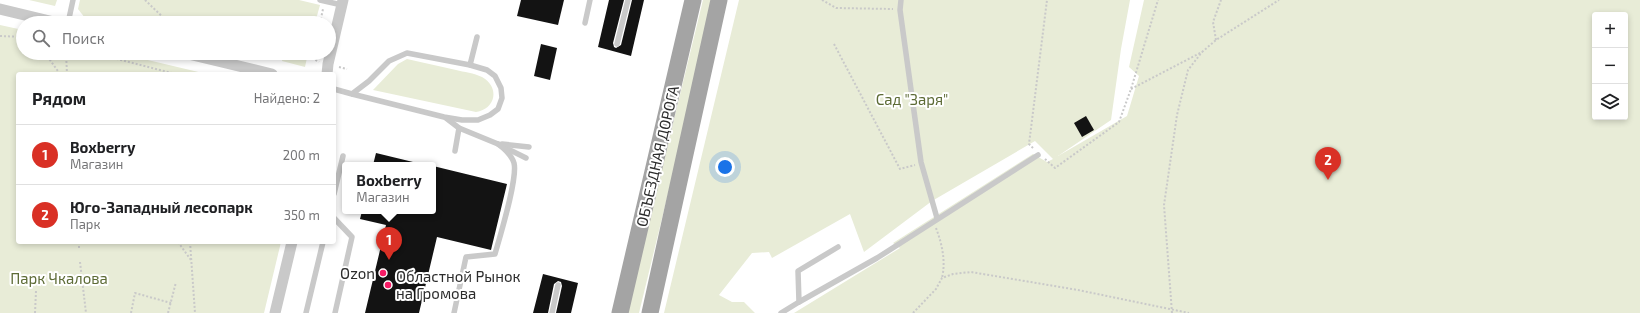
<!DOCTYPE html>
<html lang="ru">
<head>
<meta charset="utf-8">
<style>
  body { margin:0; font-family:"Exo 2",sans-serif; background:#f6f6f6; color:#202124 }
  .controls { position:absolute; right:12px; top:12px; display:grid; overflow:hidden; border-radius:4px; box-shadow:0 2px 6px #0003 }
  .controls button { width:36px; height:36px; display:grid; place-items:center; padding:0; border:0; border-bottom:1px solid #e0e0e0; background:#fff; color:#202124; font:20px sans-serif }
  .you { position:absolute; left:725px; top:167px; width:14px; height:14px; margin:-10px; border:3px solid #fff; border-radius:50%; background:#1a73e8; box-shadow:0 0 0 6px #1a73e833 }
  .badge { display:grid; place-items:center; width:26px; height:26px; border-radius:50%; background:#d93025; color:#fff; font-size:13px; font-weight:700 }
  .pin { position:absolute; translate:-50% -33px; filter:drop-shadow(0 1px 2px #0008) }
  .pin::after { content:''; position:absolute; top:21px; width:14px; height:12px; background:inherit; clip-path:polygon(0 0,100% 0,50% 100%) }
  .popup { position:absolute; left:342px; top:162px; width:94px; height:52px; box-sizing:border-box; display:grid; place-content:center; border-radius:4px; background:#fff; filter:drop-shadow(0 1px 3px #0005); font-size:13px; white-space:nowrap; color:#757577 }
  .popup b { font-size:15px; color:#202124 }
  .popup::after { content:''; position:absolute; left:50%; top:100%; margin-left:-8px; border:8px solid transparent; border-top-color:#fff }
  .list { margin:0; padding:0; list-style:none }
  h2 { display:flex; justify-content:space-between; align-items:center; height:52px; margin:0; padding:0 16px; font-size:17px }
  h2 small { font-size:13px; font-weight:400; color:#757577 }
  .list li { display:grid; grid-template-columns:26px 1fr auto; gap:12px; align-items:center; box-sizing:border-box; height:60px; padding:0 16px; border-top:1px solid #e0e0e0 }
  .list b { display:block; font-size:15px; white-space:nowrap }
  .list p { margin:0; font-size:13px; white-space:nowrap; color:#757577 }
  .list em { font-size:13px; font-style:normal; color:#757577 }
  .icon { flex:none; width:22px; height:22px; fill:none; stroke:currentColor; stroke-width:2; stroke-linecap:round; stroke-linejoin:round }
  .map { position:relative; flex:none; width:1640px; height:313px; overflow:hidden }
  .search { position:absolute; background:#fff; box-shadow:0 2px 6px #0003; left:16px; top:16px; width:320px; height:44px; display:flex; align-items:center; gap:10px; box-sizing:border-box; padding:0 14px; border-radius:22px; color:#757577; font-size:15px }
  .panel { position:absolute; background:#fff; box-shadow:0 2px 6px #0003; left:16px; top:72px; width:320px; height:172px; border-radius:4px }
  .map>svg:first-child { display:block }
</style>
</head>
<body>
<div class="map">
<svg width="1640" height="313" viewBox="0 0 1640 313">
  <rect width="100%" height="100%" fill="#fff"/>
  <g fill="#e8ecd7" fill-rule="evenodd">
    <path d="M29 0H57L55 6Z"/>
    <path d="M80 0H299L320 5 315 23H108L85 18 78 9Z"/>
    <path d="M703 0H715L639 313H627Z"/>
    <path d="M739 0H1130L1121 49 1111 120 1058 156 1127 116 1139 76 1129 67 1144 0H1640V313H794L900 248 893 243 1033 154 1047 162 1053 159 1035 141 932 201 864 252 850 214 772 258 769 252 752 253 719 295 732 302H744L755 313H664ZM1595 15H1625V117H1595Z"/>
    <path d="M0 25 23 30V53H118L207 74H18V242H281L264 313H0Z"/>
    <path d="M284 53H308L305 67 282 61Z"/>
    <path d="M407 59C423 63 440 66 456 70 464 72 474 73 482 77 500 87 496 109 476 112L373 90 398 64Z"/>
  </g>
  <g fill="#131313">
    <path d="M521 0H564L558 25 517 16Z"/>
    <path d="M609 0H624L613 43 614 47 616 48 621 45 632 0H644L631 56 598 47Z"/>
    <path d="M541 44 557 48 550 80 534 76Z"/>
    <path d="M1086 116 1094 130 1082 137 1074 123Z"/>
    <path d="M376 153 413 162V165H373Z"/>
    <path d="M433 166 507 184 491 250 437 237 419 313H365L386 225 360 219 362 211H433Z"/>
    <path d="M543 274 578 283 571 313H556L562 286 561 282 558 281 554 284 548 313H533Z"/>
  </g>
  <g fill="none" stroke-linecap="round" stroke-linejoin="round">
    <g stroke="#c9c9c9" stroke-width="2" stroke-dasharray="2 2" stroke-linecap="butt">
      <path d="M145 0 169 23"/>
      <path d="M822 0 836 8 893 9"/>
      <path d="M320 23 323 9"/>
      <path d="M0 36 23 37"/>
      <path d="M1216 40 1213 22 1221 0"/>
      <path d="M834 44 900 169 915 165"/>
      <path d="M45 53 60 74"/>
      <path d="M66 53 67 74"/>
      <path d="M93 53 176 74"/>
      <path d="M238 53 271 59 280 54 312 58 319 62"/>
      <path d="M312 58 313 53"/>
      <path d="M339 67 347 69"/>
      <path d="M1131 89 1202 52 1216 40 1279 0"/>
      <path d="M1033 148 1029 144 1047 0"/>
      <path d="M1045 159 1055 168 1119 122 1131 89 1158 0"/>
      <path d="M936 228C942 244 946 261 942 278"/>
      <path d="M79 242V250"/>
      <path d="M178 242 191 260"/>
      <path d="M190 242 195 313"/>
      <path d="M80 262 86 313"/>
      <path d="M35 313 36 291"/>
      <path d="M131 313 135 293 171 303"/>
      <path d="M168 313 176 282"/>
      <path d="M913 313 936 289 942 278 953 274 971 272 1078 290 1189 313"/>
      <path d="M1172 313 1164 205 1177 115 1188 70 1202 52"/>
    </g>
    <g stroke="#c9c9c9" stroke-width="5.5">
      <path d="M320 0 342 5"/>
      <path d="M901 0 900 10 921 162 937 218"/>
      <path d="M68 23 73 0"/>
      <path d="M585 23 590 0"/>
      <path d="M617 44 628 0"/>
      <path d="M470 65 477 37"/>
      <path d="M334 89 352 94 444 117 462 120H478L490 115 498 109 502 98 501 88 495 76 487 70 470 65 407 53 389 61 369 81 352 94"/>
      <path d="M446 118 459 128 498 144 526 158"/>
      <path d="M502 144 529 147"/>
      <path d="M455 151 459 128"/>
      <path d="M334 194 343 156"/>
      <path d="M334 218 352 237 335 313"/>
      <path d="M799 302 877 258 1038 155"/>
      <path d="M306 313 323 242"/>
      <path d="M454 313 466 257 495 254C500 236 518 178 514 163 511 154 505 149 498 144"/>
      <path d="M552 313 558 285"/>
      <path d="M781 313 799 302 798 271 838 247"/>
    </g>
    <g stroke="#c9c9c9" stroke-width="11">
      <path d="M0 9 58 23"/>
      <path d="M184 53 272 74"/>
      <path d="M327 74 328 64 343 0"/>
      <path d="M275 313 292 242"/>
    </g>
    <g stroke="#a4a4a4" stroke-width="17">
      <path d="M620 313 693 0"/>
      <path d="M650 313 719 0"/>
    </g>
  </g>
  <g fill="#f61b65" stroke="#fff" stroke-width="1.5">
    <circle cx="383" cy="273" r="4"/>
    <circle cx="388" cy="285" r="4"/>
  </g>
  <g text-anchor="middle" dominant-baseline="central" stroke-width="4" stroke-linejoin="round" paint-order="stroke">
    <g font-size="15" fill="#5d6b36" stroke="#fff">
      <text x="912" y="99">Сад "Заря"</text>
      <text x="59" y="278">Парк Чкалова</text>
    </g>
    <g font-size="15" fill="#2c2c2c" stroke="#fff">
      <text transform="translate(657 156) rotate(-77)">ОБЪЕЗДНАЯ ДОРОГА</text>
    </g>
    <g font-size="15" fill="#2c2c2c" stroke="#fff" text-anchor="end">
      <text x="375" y="273">Ozon</text>
      <text x="396" y="276" text-anchor="start">Областной Рынок<tspan x="396" dy="17">на Громова</tspan></text>
    </g>
  </g>
</svg>
<div class="controls">
<button>+</button>
<button>−</button>
<button><svg class="icon" aria-label="layers" viewBox="0 0 24 24"><path d="M12 4l9 5-9 5-9-5zM3 14l9 5 9-5"/></svg></button>
</div>
<div class="you"></div>
<div class="pin badge" style="left:389px;top:260px">1</div>
<div class="popup"><b>Boxberry</b>Магазин</div>
<div class="pin badge" style="left:1328px;top:180px">2</div>
<div class="search"><svg class="icon" aria-label="search" viewBox="0 0 24 24"><circle cx="10" cy="10" r="6"/><path d="M15 15l6 6"/></svg>Поиск</div>
<section class="panel">
<h2>Рядом<small>Найдено: 2</small></h2>
<ul class="list">
<li><span class="badge">1</span><div><b>Boxberry</b><p>Магазин</p></div><em>200 m</em></li>
<li><span class="badge">2</span><div><b>Юго-Западный лесопарк</b><p>Парк</p></div><em>350 m</em></li>
</ul>
</section>
</div>
</body>
</html>
